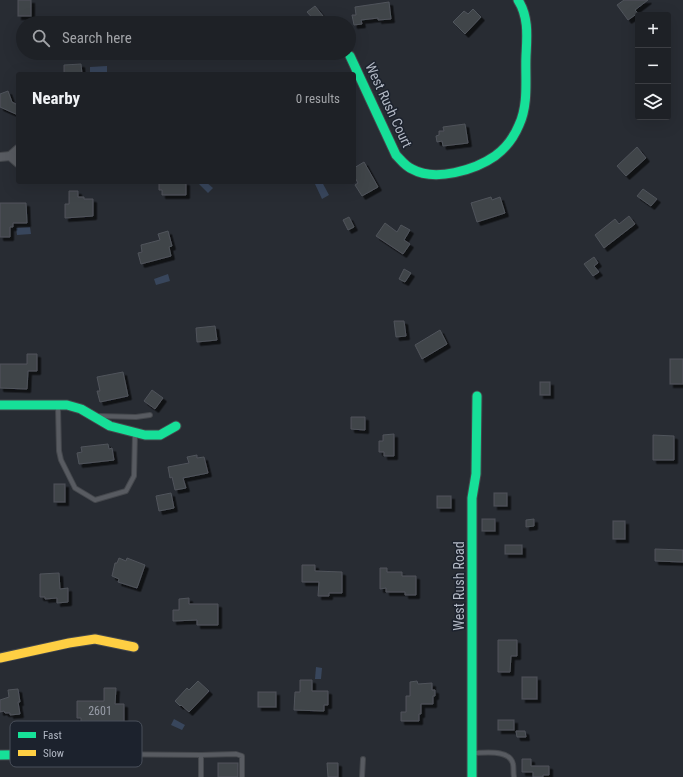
<!DOCTYPE html>
<html lang="en">
<head>
<meta charset="utf-8">
<style>
  body { margin:0; font-family:"Roboto Condensed",sans-serif; background:#26292e; color:#f1f3f6 }
  .controls { position:absolute; right:12px; top:12px; display:grid; overflow:hidden; border-radius:4px; box-shadow:0 4px 16px #0002 }
  .controls button { width:36px; height:36px; display:grid; place-items:center; padding:0; border:0; border-bottom:1px solid #3c3e43; background:#1e2126; color:#f1f3f6; font:20px sans-serif }
  .list { margin:0; padding:0; list-style:none }
  h2 { display:flex; justify-content:space-between; align-items:center; height:52px; margin:0; padding:0 16px; font-size:17px }
  h2 small { font-size:13px; font-weight:400; color:#a1a3a7 }
  .icon { flex:none; width:22px; height:22px; fill:none; stroke:currentColor; stroke-width:2; stroke-linecap:round; stroke-linejoin:round }
  .map { position:relative; flex:none; width:683px; height:777px; overflow:hidden }
  .search { position:absolute; background:#1e2126; box-shadow:0 4px 16px #0002; left:16px; top:16px; width:340px; height:44px; display:flex; align-items:center; gap:10px; box-sizing:border-box; padding:0 14px; border-radius:22px; color:#a1a3a7; font-size:15px }
  .panel { position:absolute; background:#1e2126; box-shadow:0 4px 16px #0002; left:16px; top:72px; width:340px; height:112px; border-radius:4px }
  .map>svg:first-child { display:block }
</style>
</head>
<body>
<div class="map">
<svg width="683" height="777" viewBox="0 0 683 777">
  <defs>
    <filter id="shadow"><feDropShadow dx="3.5" dy="3.5" stdDeviation="0" flood-color="#0009"/></filter>
  </defs>
  <rect width="100%" height="100%" fill="#282c33"/>
  <g fill="#38465c">
    <path d="M107 66V73L90 74V67Z"/>
    <path d="M200 182H206L213 188 208 193 199 184Z"/>
    <path d="M319 182H322L329 195 322 199 315 184Z"/>
    <path d="M30 227 31 234 17 235 16 228Z"/>
    <path d="M168 274 170 281 156 285 154 279Z"/>
    <path d="M316 667 322 668 321 679H315Z"/>
    <path d="M174 719 185 725 182 730 171 725Z"/>
  </g>
  <g fill="#40444a" stroke="#50545b" filter="url(#shadow)">
    <rect x="18" y="0" width="13" height="16"/>
    <path d="M624 0H648L635 10 638 13 628 20 617 5Z"/>
    <path d="M389 2 391 19 378 20V18L361 20 362 24 354 25 352 15H356L355 7Z"/>
    <path d="M315 6 323 16 316 22 307 12Z"/>
    <path d="M473 9 481 17 465 34 453 22 464 11 468 14Z"/>
    <path d="M81 64 82 74H64V65Z"/>
    <path d="M8 91 12 102 18 105V115L0 107V94Z"/>
    <path d="M465 124 468 143 443 146 442 141 437 142 436 136 439 135V131H444L443 127Z"/>
    <path d="M637 147 646 158 626 176 617 166Z"/>
    <path d="M364 162 378 187 362 196 355 185 358 183 354 176V168Z"/>
    <path d="M159 182H186V195H162V190H159Z"/>
    <path d="M643 189 657 199 651 206 637 196Z"/>
    <path d="M69 191H78V197H84V199H93V216L65 218V204H69Z"/>
    <path d="M491 197 492 200 500 197 505 213 477 222 471 203Z"/>
    <path d="M0 203H26L27 223H13V227H10V237H0Z"/>
    <path d="M629 216 635 224 604 248 595 235 615 219 619 224Z"/>
    <path d="M349 217 354 227 348 230 343 220Z"/>
    <path d="M385 223 397 232 401 225 410 230 404 240 410 244 403 254 376 236Z"/>
    <path d="M168 231 172 246 169 247 171 256 141 264 138 253 142 252 141 245 160 240 158 234Z"/>
    <path d="M594 257 598 263 594 266 599 272 593 276 584 264Z"/>
    <path d="M404 269 411 273 405 282 399 279Z"/>
    <path d="M394 321H404L406 336 396 337Z"/>
    <path d="M215 326 217 340 197 342 196 328Z"/>
    <path d="M440 330 447 344 422 359 415 345Z"/>
    <path d="M27 354H37V371H28L27 389 0 388V364H27Z"/>
    <rect x="670" y="359" width="13" height="25"/>
    <path d="M123 372 128 396 100 402 97 391H100L97 377Z"/>
    <rect x="540" y="382" width="10" height="13"/>
    <path d="M152 390 163 398 155 409 144 401Z"/>
    <path d="M351 417H365V430L351 429Z"/>
    <path d="M394 434V456H384V452H379V441H383V435Z"/>
    <path d="M653 435 674 436V460H653Z"/>
    <path d="M108 444 109 449 112 448 114 460 79 464 77 453 82 452 81 447Z"/>
    <path d="M197 455V458L204 457 208 473 183 478 186 488 175 490 172 477 170 478 168 467 189 463 187 457Z"/>
    <rect x="54" y="484" width="11" height="18"/>
    <path d="M171 493 174 508 159 511 156 496Z"/>
    <rect x="494" y="493" width="13" height="13"/>
    <rect x="437" y="496" width="14" height="12"/>
    <rect x="482" y="519" width="13" height="12"/>
    <path d="M534 519V526L526 527V520Z"/>
    <rect x="613" y="521" width="12" height="18"/>
    <rect x="505" y="545" width="17" height="9"/>
    <path d="M655 549 683 550V562L655 561Z"/>
    <path d="M119 558 126 561 127 558 145 565 137 588 118 582 119 579 112 576 115 563H117Z"/>
    <path d="M302 565H315V571L342 572V593H329V596H318L319 582H302Z"/>
    <path d="M380 568H387V572H402V576H416V595H405V592H386V588L380 589Z"/>
    <path d="M59 573 60 589 68 588V602L57 603V598L45 599V597H40V574Z"/>
    <path d="M189 598V604H218V625H197V620L173 621V610H179V599Z"/>
    <path d="M498 640H517V656H511L510 672H498Z"/>
    <rect x="522" y="677" width="15" height="22"/>
    <path d="M300 680H312V691H328V705H324V711L294 710 295 692H300Z"/>
    <path d="M198 681 209 691 189 712 181 705 180 706 175 701 187 688 189 690Z"/>
    <path d="M417 681 418 684 432 683V690H435V696H433V704H421V714H419V721H401V712H406V696H410V682Z"/>
    <path d="M104 688H116L115 704H124V729H114V739L108 740 107 726H81V718H77V701H104Z"/>
    <path d="M18 689 20 702H18L20 714 10 715V713H5L4 711 0 712V700L9 697 8 690Z"/>
    <rect x="258" y="692" width="18" height="15"/>
    <rect x="498" y="720" width="16" height="10"/>
    <path d="M516 731H525L526 737H517Z"/>
    <path d="M522 759H531V766H549V775H543V777H533V772H522Z"/>
    <rect x="218" y="763" width="20" height="14"/>
    <path d="M327 763H338V777H328Z"/>
  </g>
  <g fill="none" stroke-linecap="round" stroke-linejoin="round">
    <g stroke="#44474c" stroke-width="6">
      <g id="lane">
        <path d="M58 407 59 451 61 460 75 488 95 500 126 491 134 476 135 434"/>
        <path d="M100 416 136 417 150 415"/>
        <path d="M474 753C485 753 510 749 513 764 514 768 513 773 514 777"/>
        <path d="M93 754 201 755 236 754 242 756V777"/>
        <path d="M201 755V777"/>
        <path d="M362 777 363 759"/>
      </g>
    </g>
    <g stroke="#44474c" stroke-width="10">
      <g id="street">
        <path d="M10 156 18 149"/>
        <path d="M0 157 10 156 18 163"/>
      </g>
    </g>
    <g stroke="#44474c" stroke-width="11">
      <g id="fast">
        <path d="M350 56 396 155C401 160 405 166 412 169 435 182 475 170 495 156 506 148 514 137 519 125 529 104 525 78 526 56 527 37 529 17 518 0"/>
        <path d="M0 405H67L81 409 110 426 145 435H160L176 426"/>
        <path d="M0 755 93 754"/>
        <path d="M472 777V498L476 474 477 396"/>
      </g>
    </g>
    <g stroke="#44474c" stroke-width="11">
      <path id="slow" d="M0 658 69 643 95 639 134 647"/>
    </g>
    <use href="#lane" stroke="#585b61" stroke-width="4"/>
    <use href="#street" stroke="#585b61" stroke-width="8"/>
    <use href="#fast" stroke="#16e098" stroke-width="9"/>
    <use href="#slow" stroke="#ffcf43" stroke-width="9"/>
  </g>
  <g text-anchor="middle" dominant-baseline="central" stroke-width="3" stroke-linejoin="round" paint-order="stroke">
    <g font-size="12" fill="#969ba6">
      <text x="100" y="711">2601</text>
    </g>
    <g font-size="14" fill="#b2b8c4" stroke="#1c222d">
      <text transform="translate(389 105) rotate(65)">West Rush Court</text>
      <text transform="translate(459 586) rotate(-90)">West Rush Road</text>
    </g>
  </g>
  <rect x="10" y="721" width="132" height="46" rx="6" fill="#1c222d" stroke="#494f5a" stroke-width="1"/>
  <rect x="18" y="732" width="18" height="6" fill="#16e098"/>
  <rect x="18" y="750" width="18" height="6" fill="#ffcf43"/>
  <g font-size="11" fill="#b2b8c4">
    <text x="43" y="739">Fast</text>
    <text x="43" y="757">Slow</text>
  </g>
</svg>
<div class="controls">
<button>+</button>
<button>−</button>
<button><svg class="icon" aria-label="layers" viewBox="0 0 24 24"><path d="M12 4l9 5-9 5-9-5zM3 14l9 5 9-5"/></svg></button>
</div>
<div class="search"><svg class="icon" aria-label="search" viewBox="0 0 24 24"><circle cx="10" cy="10" r="6"/><path d="M15 15l6 6"/></svg>Search here</div>
<section class="panel">
<h2>Nearby<small>0 results</small></h2>
<ul class="list">
</ul>
</section>
</div>
</body>
</html>
